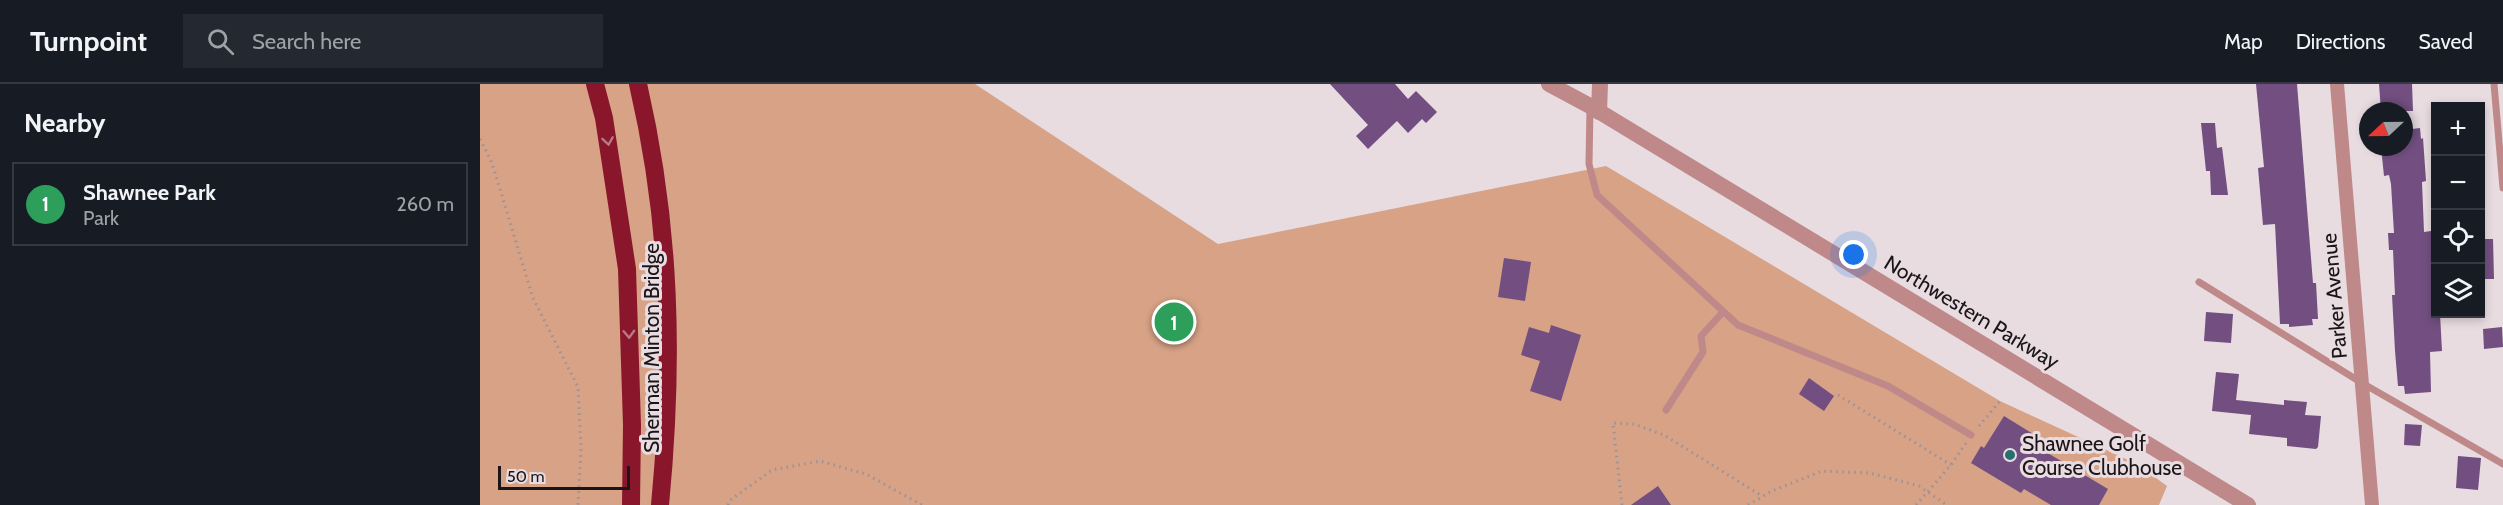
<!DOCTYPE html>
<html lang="en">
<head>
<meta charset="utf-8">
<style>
  body { margin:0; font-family:Cabin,sans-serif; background:#242831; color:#f1f3f6 }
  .controls { position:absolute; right:18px; top:18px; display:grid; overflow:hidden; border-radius:0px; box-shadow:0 3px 9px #0003 }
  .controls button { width:54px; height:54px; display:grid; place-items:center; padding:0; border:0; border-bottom:2px solid #363941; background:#171b24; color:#f1f3f6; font:30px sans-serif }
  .compass { position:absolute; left:1879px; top:18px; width:54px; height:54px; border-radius:50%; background:#171b24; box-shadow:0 3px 9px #0003; rotate:248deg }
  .scale { position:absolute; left:18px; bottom:15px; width:132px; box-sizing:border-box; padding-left:6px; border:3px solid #1a1618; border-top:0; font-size:16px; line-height:21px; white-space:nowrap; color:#1a1618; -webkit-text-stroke:4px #e8dce1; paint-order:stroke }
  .you { position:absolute; left:1374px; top:171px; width:21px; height:21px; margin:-15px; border:4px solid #fff; border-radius:50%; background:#1a73e8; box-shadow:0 0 0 9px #1a73e833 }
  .badge { display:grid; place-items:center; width:39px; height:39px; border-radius:50%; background:#96b8b9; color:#fff; font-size:20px; font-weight:700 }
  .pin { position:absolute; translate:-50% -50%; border:3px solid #fff; box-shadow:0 2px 6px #0006 }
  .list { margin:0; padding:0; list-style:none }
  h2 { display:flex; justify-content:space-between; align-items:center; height:78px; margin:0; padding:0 24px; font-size:26px }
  h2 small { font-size:20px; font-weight:400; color:#9ea1a6 }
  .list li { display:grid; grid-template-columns:39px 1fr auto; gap:18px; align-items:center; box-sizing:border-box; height:84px; margin:0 12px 12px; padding:0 12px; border:2px solid #363941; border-radius:0px }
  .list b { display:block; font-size:22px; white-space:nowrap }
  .list p { margin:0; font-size:20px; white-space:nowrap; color:#9ea1a6 }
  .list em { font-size:20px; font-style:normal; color:#9ea1a6 }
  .icon { flex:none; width:33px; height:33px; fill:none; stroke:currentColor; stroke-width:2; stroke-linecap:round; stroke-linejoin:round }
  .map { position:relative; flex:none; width:2023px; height:421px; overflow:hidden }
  header { display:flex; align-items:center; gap:36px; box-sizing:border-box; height:84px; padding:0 30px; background:#171b24; border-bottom:2px solid #363941 }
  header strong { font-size:28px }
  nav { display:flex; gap:33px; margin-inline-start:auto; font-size:21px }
  .search { width:420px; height:54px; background:#242831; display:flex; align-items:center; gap:15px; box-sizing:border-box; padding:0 21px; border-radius:0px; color:#9ea1a6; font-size:22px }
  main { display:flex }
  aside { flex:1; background:#171b24 }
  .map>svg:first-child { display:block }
</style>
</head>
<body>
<header>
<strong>Turnpoint</strong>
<div class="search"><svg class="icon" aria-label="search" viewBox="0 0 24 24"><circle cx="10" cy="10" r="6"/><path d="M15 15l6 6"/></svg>Search here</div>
<nav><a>Map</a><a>Directions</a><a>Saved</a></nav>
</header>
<main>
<aside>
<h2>Nearby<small></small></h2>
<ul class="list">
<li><span class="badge" style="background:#2e9e5b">1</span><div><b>Shawnee Park</b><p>Park</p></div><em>260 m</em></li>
</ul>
</aside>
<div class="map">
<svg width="2023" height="421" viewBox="0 0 2023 421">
  <rect width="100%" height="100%" fill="#e8dce1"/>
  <path fill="#d7a286" d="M0 0H495L738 160 1126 82 1520 317 1657 380 1687 402 1679 421H0Z"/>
  <g fill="#724f80">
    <path d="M850 0H915L928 15 936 7 957 28 946 39 942 35 928 49 917 37 888 65 876 52 888 41Z"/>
    <path d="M1776 0H1817L1833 199H1836L1838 235H1832L1833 241 1809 243V240H1800L1795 140 1783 141 1778 84 1784 83Z"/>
    <path d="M1899 0H1932L1933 27H1901Z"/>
    <path d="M1721 39H1735L1737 64 1742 63 1748 111H1731L1730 87H1726Z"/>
    <path d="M1940 44 1941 55 1943 54 1946 97 1942 98 1944 148 1951 147 1953 172H1956V230H1960L1962 267 1950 268 1951 308 1925 310 1924 302H1918L1915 267 1912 211H1915L1913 166H1909L1908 149H1914L1911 100 1909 91 1904 92 1901 63H1924V46Z"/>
    <path d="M2001 155H2013L2014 195H2001Z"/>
    <path d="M1024 174 1051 178 1045 217 1018 213Z"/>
    <path d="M1726 228 1753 230 1751 259 1724 257Z"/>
    <path d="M1071 241 1101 251 1081 317 1050 307 1060 277 1041 271 1049 243 1069 249Z"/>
    <path d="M2022 243 2023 263 2004 265 2003 245Z"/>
    <path d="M1736 288 1759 290 1756 316 1804 321V316L1827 318 1825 331 1841 332 1838 363 1836 365 1807 362V354L1769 350 1771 331 1732 327Z"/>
    <path d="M1329 294 1354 312 1344 327 1319 310Z"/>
    <path d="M1524 332 1571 361 1566 368 1628 405 1619 421H1571L1544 405 1541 409 1491 379 1501 362 1504 364Z"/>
    <path d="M1925 340 1942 341 1940 362 1924 361Z"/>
    <path d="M1978 372 2001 374 1998 406 1976 404Z"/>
    <path d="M1178 402 1191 421H1151Z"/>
  </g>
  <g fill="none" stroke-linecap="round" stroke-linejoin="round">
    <g stroke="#9b9296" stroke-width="3" stroke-dasharray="1.5 4.5" stroke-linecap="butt">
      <path d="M0 55 12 79 53 214 98 303 101 363 98 421"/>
      <path d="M1358 311 1471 381"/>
      <path d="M1499 342 1520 317"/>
      <path d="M248 421 249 417 292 386 340 377 386 390 442 421"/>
      <path d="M1142 421 1133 339 1154 340 1184 351 1282 412"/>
      <path d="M1268 421 1292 407 1342 387 1390 389 1439 402 1467 421"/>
      <path d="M1436 421 1471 381 1486 359"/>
    </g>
    <g stroke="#bf898a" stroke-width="7">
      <path d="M2014 0 2023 104"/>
      <path d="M1110 23 1109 80 1117 111 1258 241 1408 302 1491 351"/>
      <path d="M1719 198 1882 299 2023 380"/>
      <path d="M1186 326 1223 268 1221 252 1243 228"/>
    </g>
    <path stroke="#bf898a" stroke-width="14" d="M1857 0 1892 421"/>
    <g stroke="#bf898a" stroke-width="16">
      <path d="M1069 0 1110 22 1768 421"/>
      <path d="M1119 28 1120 0"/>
    </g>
    <g stroke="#89162a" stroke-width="18">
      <path d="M115 0 124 34 147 185 152 341 151 421"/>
      <path d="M158 0C191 142 194 276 180 421"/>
    </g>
  </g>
  <defs><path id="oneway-chevron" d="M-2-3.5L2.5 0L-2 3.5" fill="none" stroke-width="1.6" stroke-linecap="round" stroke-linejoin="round" transform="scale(1.5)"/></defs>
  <g stroke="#b87986">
    <use href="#oneway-chevron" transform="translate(128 57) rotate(81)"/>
    <use href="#oneway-chevron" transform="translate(149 250) rotate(88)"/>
  </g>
  <circle fill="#26706e" stroke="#e8dce1" stroke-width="2" cx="1530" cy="371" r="6"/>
  <g text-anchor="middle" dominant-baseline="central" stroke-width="6" stroke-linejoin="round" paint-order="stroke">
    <g font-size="21" fill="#1a1618" stroke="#e8dce1">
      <text transform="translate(1854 212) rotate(-95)">Parker Avenue</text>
      <text transform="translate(1492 228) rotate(31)">Northwestern Parkway</text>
      <text transform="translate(171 264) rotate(-90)">Sherman Minton Bridge</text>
    </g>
    <g font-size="21" fill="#1a1618" stroke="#e8dce1" text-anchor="start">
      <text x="1542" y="359">Shawnee Golf<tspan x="1542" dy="24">Course Clubhouse</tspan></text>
    </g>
  </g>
</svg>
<div class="controls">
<button>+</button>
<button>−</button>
<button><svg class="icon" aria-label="locate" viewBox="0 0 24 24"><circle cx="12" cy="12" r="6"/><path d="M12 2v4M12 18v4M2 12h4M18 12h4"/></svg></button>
<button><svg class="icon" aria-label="layers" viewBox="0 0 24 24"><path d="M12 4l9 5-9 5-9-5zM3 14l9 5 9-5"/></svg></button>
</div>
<svg class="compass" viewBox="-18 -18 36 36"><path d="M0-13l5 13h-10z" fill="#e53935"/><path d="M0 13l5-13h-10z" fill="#9ea1a6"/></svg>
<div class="scale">50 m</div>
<div class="you"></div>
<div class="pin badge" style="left:694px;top:238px;background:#2e9e5b">1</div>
</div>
</main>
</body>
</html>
